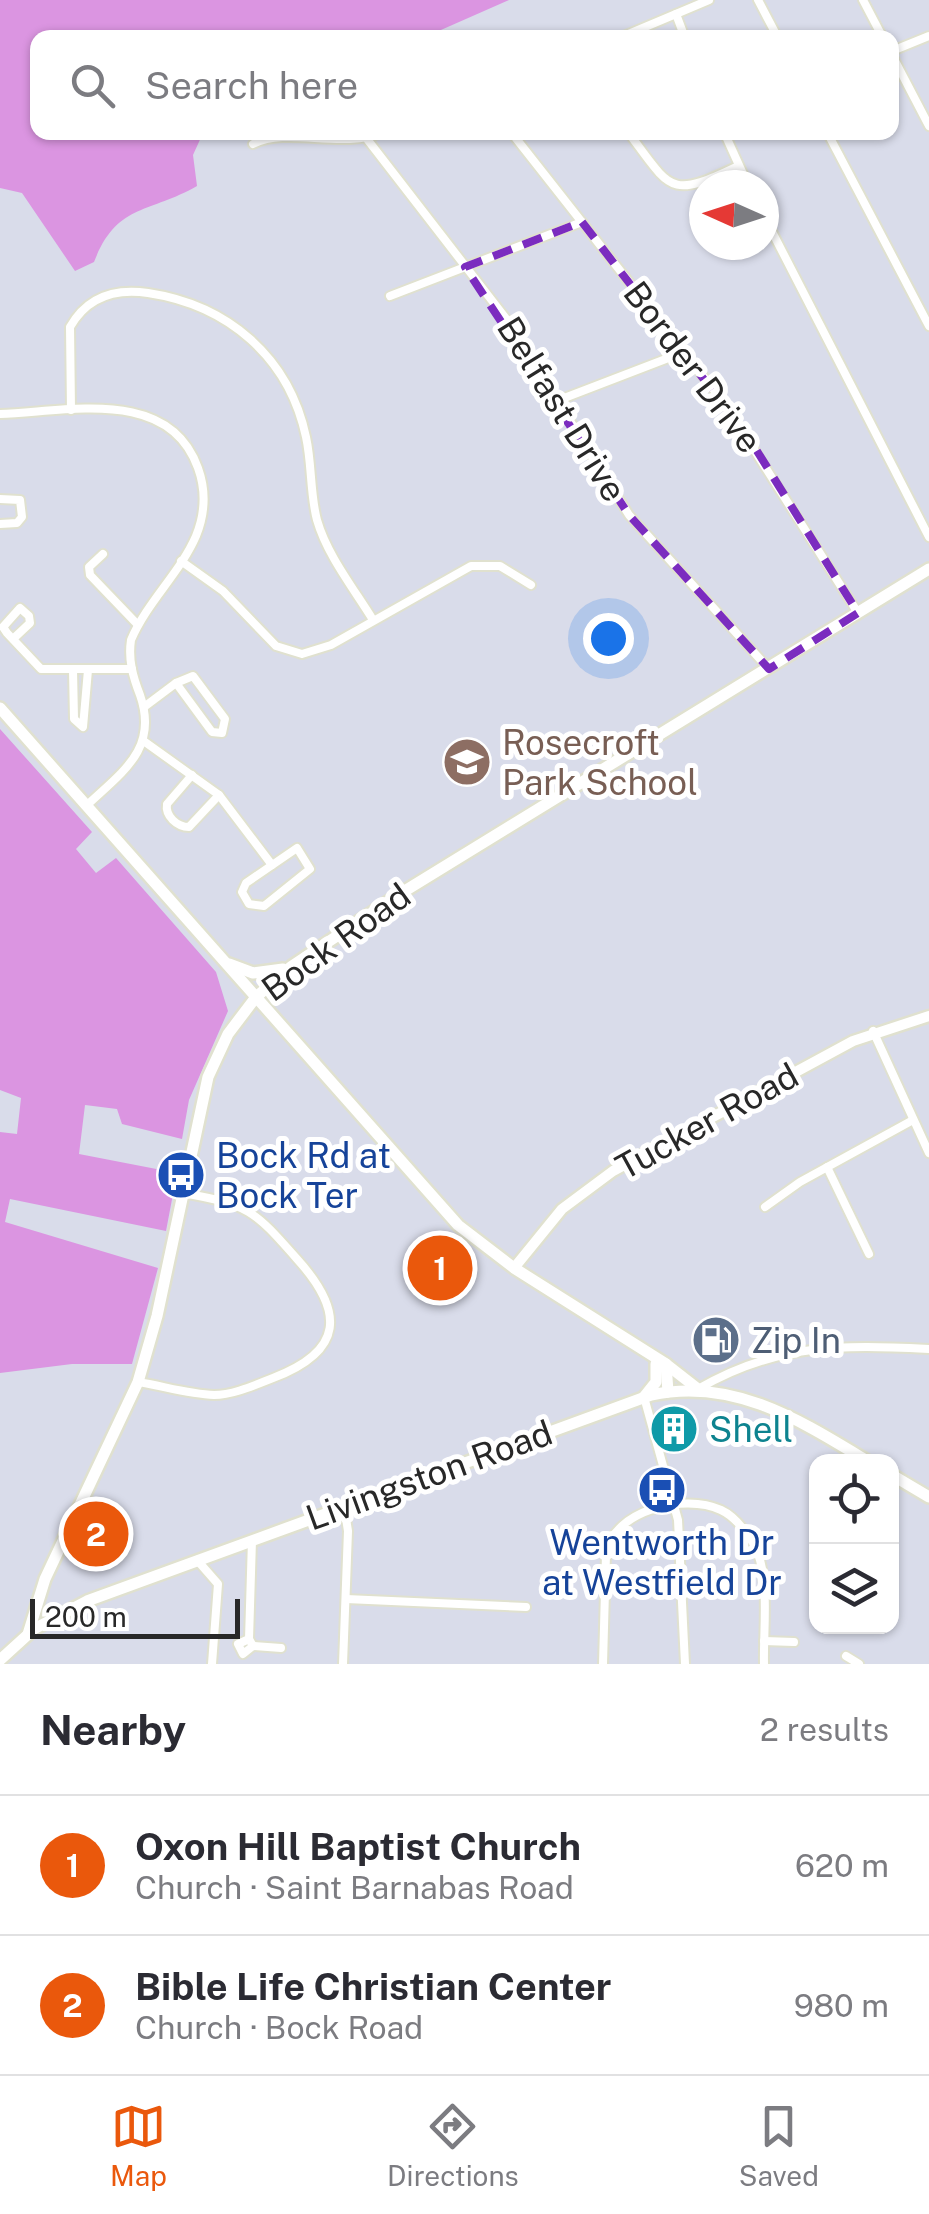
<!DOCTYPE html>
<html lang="en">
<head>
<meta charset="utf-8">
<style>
  body { margin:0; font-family:"Public Sans",sans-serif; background:#f2f2f3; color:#2b2b33 }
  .controls { position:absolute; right:30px; bottom:30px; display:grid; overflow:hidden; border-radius:20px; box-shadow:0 2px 8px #0004 }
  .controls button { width:90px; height:90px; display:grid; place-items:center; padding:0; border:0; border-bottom:2px solid #e1e1e2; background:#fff; color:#2b2b33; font:50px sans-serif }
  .compass { position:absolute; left:689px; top:170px; width:90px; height:90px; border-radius:50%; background:#fff; box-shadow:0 2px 8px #0004; rotate:273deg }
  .scale { position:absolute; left:30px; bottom:25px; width:210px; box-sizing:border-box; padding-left:10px; border:5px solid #282828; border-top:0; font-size:28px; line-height:35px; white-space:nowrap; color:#282828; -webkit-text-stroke:8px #fff; paint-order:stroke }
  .you { position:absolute; left:608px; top:638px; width:35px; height:35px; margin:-25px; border:8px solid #fff; border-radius:50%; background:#1a73e8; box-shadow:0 0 0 15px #1a73e833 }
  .badge { display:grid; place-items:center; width:65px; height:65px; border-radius:50%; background:#ea580c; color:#fff; font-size:32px; font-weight:700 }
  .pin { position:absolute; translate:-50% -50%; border:5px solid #fff; box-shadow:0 2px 10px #0006 }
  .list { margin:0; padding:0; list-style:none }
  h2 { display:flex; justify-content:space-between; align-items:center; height:130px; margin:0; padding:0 40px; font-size:42px }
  h2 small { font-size:32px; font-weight:400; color:#7c7c81 }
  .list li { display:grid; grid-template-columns:65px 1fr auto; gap:30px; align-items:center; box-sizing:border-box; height:140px; padding:0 40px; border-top:2px solid #e1e1e2 }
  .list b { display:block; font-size:38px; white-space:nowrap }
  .list p { margin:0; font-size:32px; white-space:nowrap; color:#7c7c81 }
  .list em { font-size:32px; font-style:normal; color:#7c7c81 }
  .icon { flex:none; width:55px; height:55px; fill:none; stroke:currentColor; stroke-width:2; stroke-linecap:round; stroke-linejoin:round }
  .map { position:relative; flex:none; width:929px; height:1664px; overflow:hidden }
  .search { position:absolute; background:#fff; box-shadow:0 2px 8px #0004; left:30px; right:30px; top:30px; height:110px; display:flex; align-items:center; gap:25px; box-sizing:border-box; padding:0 35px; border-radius:20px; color:#7c7c81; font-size:38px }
  .sheet { height:410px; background:#fff }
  nav { display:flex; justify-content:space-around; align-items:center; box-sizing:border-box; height:140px; border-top:2px solid #e1e1e2; background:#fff; font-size:28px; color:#7c7c81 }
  nav a { display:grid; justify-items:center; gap:5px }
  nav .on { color:#ea580c }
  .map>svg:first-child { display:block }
</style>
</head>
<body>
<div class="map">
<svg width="929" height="1664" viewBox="0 0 929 1664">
  <rect width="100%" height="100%" fill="#d9dcea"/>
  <g fill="#db95e1">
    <path d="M0 0H509L425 37 38 38V132L203 133 193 155 197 186C148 214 117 203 94 262L75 271 22 193 0 188Z"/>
    <path d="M0 729 92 832 76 849 96 873 116 858 216 972 228 1011 189 1100 182 1139 122 1124 117 1109 85 1105 79 1154 177 1173 166 1231 10 1199 5 1222 158 1268 132 1364H72L0 1373V1132L17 1134 21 1098 0 1090Z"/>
  </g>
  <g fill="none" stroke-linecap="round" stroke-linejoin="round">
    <g stroke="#e0e1cf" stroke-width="12">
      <g id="minor">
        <path d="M758 0 778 38"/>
        <path d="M863 0 883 38"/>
        <path d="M676 14 685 38"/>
        <path d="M619 38 709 0"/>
        <path d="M892 51 929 36"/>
        <path d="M892 55 929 126"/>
        <path d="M511 132 725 404 858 613"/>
        <path d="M628 132C672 191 669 199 738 166"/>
        <path d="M724 132 748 185"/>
        <path d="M827 132 929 326"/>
        <path d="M367 139 507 320 629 515 769 669"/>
        <path d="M253 144C289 126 339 150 385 132"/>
        <path d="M764 216 929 537"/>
        <path d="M390 296 582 222"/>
        <path d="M559 400 684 352"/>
        <path d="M71 410 70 327C87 297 114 288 148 293 228 305 289 357 306 437 312 464 310 494 317 520 327 555 354 589 373 620"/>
        <path d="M0 414C67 412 169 386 198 468 206 490 205 514 196 536 180 573 147 602 131 640 128 660 133 677 140 695 159 749 122 772 86 806"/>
        <path d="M0 499 20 500 22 517 17 523 0 524"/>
        <path d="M103 554 89 567 90 575 138 625"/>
        <path d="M181 561 223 591 276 646 302 654 331 645 471 566H500L531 585"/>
        <path d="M13 639 30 623 29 616 20 608 3 627 7 633 41 669H132"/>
        <path d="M73 670 74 719 83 727 88 670"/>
        <path d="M193 676 225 719 222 733 212 732 176 683Z"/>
        <path d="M144 707 176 683"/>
        <path d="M145 742 219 795 272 865"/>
        <path d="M192 775 167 804C165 816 177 827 189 827L219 795"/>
        <path d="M297 848 310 869 264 906 249 904 242 892 246 883Z"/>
        <path d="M873 1031 929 1153"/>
        <path d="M827 1167 869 1254"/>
        <path d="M765 1207 800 1182 913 1120"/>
        <path d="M138 1382C163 1386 189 1394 214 1395 233 1395 255 1385 273 1378 344 1351 345 1312 297 1259 253 1209 249 1205 183 1193"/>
        <path d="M698 1389C777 1343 841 1345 929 1349"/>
        <path d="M644 1397 678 1520 685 1664"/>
        <path d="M197 1560 218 1584 212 1664"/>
        <path d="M346 1599 526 1607"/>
        <path d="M249 1639 238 1644 243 1654 253 1646 249 1639 252 1540"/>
        <path d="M764 1641 794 1642"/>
        <path d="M253 1646 281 1648"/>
        <path d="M846 1656 859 1664"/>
        <path d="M343 1664 348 1531 344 1506"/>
        <path d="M603 1664 606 1554C613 1510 684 1493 721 1510 734 1516 745 1530 753 1543 771 1573 763 1629 764 1664"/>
      </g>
    </g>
    <g stroke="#e0e1cf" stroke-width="15">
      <path id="tertiary" d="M514 1268 562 1209 613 1171 853 1041 929 1016"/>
    </g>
    <g stroke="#e0e1cf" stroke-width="16">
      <g id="secondary">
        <path d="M0 708 458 1225 514 1268 666 1364 668 1392"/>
        <path d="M229 964 253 973 283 969"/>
        <path d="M666 1364 698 1389"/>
        <path d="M644 1397 656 1382V1364"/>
        <path d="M892 1475 929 1497"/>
        <path d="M28 1634 45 1579 138 1382 157 1316 208 1077 228 1034 256 997 292 966 403 892 929 569"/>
        <path d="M0 1660 34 1629 87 1601 651 1395C734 1377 801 1421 869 1462"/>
      </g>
    </g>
    <use href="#minor" stroke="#fff" stroke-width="8"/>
    <use href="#tertiary" stroke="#fff" stroke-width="10"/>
    <use href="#secondary" stroke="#fff" stroke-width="11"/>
  </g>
  <path fill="none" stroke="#7b2cbf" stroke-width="8" stroke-dasharray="20 12" stroke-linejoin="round" d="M582 222 747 435 858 613 769 669 629 515 465 267Z"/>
  <defs>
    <g id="school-disc" transform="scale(2.5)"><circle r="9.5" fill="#8d6e63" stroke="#fff"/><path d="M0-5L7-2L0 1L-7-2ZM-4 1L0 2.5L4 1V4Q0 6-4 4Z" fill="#fff"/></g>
    <g id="bus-disc" transform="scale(2.5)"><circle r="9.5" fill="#1a4fb4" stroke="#fff"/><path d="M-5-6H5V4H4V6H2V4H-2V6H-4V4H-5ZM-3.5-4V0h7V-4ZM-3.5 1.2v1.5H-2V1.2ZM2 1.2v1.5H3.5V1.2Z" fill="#fff"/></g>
    <g id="fuel-disc" transform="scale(2.5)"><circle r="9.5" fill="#5c6f8a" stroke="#fff"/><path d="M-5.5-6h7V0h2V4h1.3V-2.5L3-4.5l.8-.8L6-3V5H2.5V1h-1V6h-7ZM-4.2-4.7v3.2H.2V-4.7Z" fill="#fff"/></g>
    <g id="building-disc" transform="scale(2.5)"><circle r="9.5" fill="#0f9aa8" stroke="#fff"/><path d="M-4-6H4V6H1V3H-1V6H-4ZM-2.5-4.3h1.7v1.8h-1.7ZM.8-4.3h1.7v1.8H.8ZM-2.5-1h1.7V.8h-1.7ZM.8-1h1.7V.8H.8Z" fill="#fff"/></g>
  </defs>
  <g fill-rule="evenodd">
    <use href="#school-disc" x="467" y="762"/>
    <use href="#bus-disc" x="181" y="1175"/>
    <use href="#fuel-disc" x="716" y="1340"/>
    <use href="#building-disc" x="674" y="1429"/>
    <use href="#bus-disc" x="662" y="1490"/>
  </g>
  <g text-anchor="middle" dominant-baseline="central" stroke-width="10" stroke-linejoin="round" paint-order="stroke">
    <g font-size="35" fill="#282828" stroke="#fff">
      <text transform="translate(693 367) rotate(53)">Border Drive</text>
      <text transform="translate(562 409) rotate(58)">Belfast Drive</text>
      <text transform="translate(336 942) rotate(-36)">Bock Road</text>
      <text transform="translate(707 1121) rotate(-29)">Tucker Road</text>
      <text transform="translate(429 1475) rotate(-20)">Livingston Road</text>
    </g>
    <g font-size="35" fill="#785e54" stroke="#fff" text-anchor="start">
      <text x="502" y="742">Rosecroft<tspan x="502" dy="40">Park School</tspan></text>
    </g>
    <g font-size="35" fill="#164399" stroke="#fff" text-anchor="start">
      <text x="216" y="1155">Bock Rd at<tspan x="216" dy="40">Bock Ter</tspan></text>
      <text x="662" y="1542" text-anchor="middle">Wentworth Dr<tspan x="662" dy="40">at Westfield Dr</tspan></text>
    </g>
    <g font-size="35" fill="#4e5e75" stroke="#fff" text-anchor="start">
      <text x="751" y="1340">Zip In</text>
    </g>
    <g font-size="35" fill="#0d838f" stroke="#fff" text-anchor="start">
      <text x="709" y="1429">Shell</text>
    </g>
  </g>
</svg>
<div class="controls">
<button><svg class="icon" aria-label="locate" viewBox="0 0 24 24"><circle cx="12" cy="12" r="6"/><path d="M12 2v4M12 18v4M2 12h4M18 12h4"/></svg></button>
<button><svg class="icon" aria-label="layers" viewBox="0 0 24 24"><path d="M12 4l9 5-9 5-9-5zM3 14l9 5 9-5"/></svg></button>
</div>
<svg class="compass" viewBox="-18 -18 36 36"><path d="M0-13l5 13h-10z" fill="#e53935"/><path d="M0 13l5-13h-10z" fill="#7c7c81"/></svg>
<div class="scale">200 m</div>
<div class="you"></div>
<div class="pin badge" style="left:440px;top:1268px">1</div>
<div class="pin badge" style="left:96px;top:1534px">2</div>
<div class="search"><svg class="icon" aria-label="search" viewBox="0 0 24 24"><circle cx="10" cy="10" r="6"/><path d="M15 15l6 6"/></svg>Search here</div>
</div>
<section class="sheet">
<h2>Nearby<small>2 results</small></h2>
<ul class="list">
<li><span class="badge">1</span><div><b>Oxon Hill Baptist Church</b><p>Church · Saint Barnabas Road</p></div><em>620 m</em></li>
<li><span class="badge">2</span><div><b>Bible Life Christian Center</b><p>Church · Bock Road</p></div><em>980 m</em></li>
</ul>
</section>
<nav>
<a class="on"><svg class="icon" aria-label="map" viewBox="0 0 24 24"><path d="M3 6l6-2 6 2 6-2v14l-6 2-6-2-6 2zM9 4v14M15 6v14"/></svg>Map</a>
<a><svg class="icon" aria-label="directions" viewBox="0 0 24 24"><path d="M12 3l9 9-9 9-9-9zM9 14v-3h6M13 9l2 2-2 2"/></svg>Directions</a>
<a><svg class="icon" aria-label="saved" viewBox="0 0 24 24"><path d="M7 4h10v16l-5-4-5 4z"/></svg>Saved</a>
</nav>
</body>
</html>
